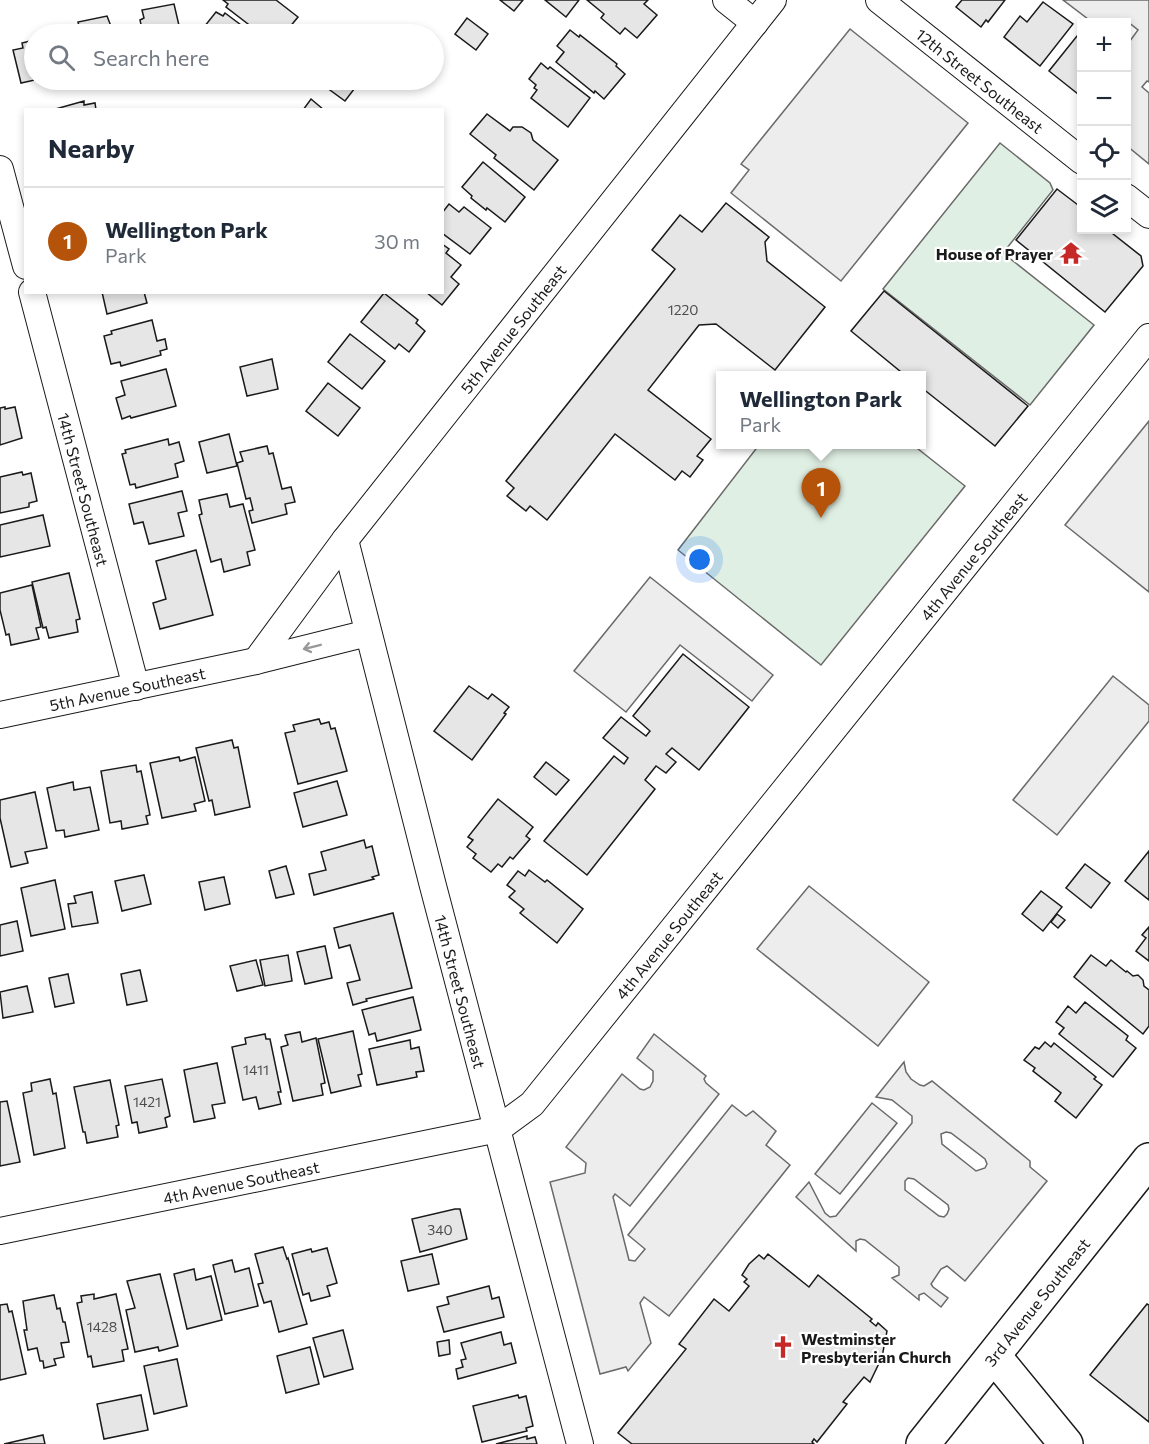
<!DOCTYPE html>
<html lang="en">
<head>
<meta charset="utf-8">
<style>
  body { margin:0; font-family:Commissioner,sans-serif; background:#f6f6f7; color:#1f2937 }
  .controls { position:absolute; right:18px; top:18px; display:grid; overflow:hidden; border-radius:0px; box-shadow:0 3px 9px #0003 }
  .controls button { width:54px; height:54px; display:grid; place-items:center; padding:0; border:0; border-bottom:2px solid #e0e1e3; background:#fff; color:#1f2937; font:30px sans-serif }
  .you { position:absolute; left:700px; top:560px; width:21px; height:21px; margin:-15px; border:4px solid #fff; border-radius:50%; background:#1a73e8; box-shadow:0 0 0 9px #1a73e833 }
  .badge { display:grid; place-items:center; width:39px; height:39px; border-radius:50%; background:#b45309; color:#fff; font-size:20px; font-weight:700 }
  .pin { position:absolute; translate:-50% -50px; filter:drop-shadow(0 2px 3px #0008) }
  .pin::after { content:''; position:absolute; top:32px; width:21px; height:18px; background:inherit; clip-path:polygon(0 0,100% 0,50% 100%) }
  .popup { position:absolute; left:716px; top:371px; width:210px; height:78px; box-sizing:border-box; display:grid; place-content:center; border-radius:0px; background:#fff; filter:drop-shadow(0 2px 4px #0005); font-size:20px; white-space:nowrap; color:#747a83 }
  .popup b { font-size:22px; color:#1f2937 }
  .popup::after { content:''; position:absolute; left:50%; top:100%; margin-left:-12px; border:12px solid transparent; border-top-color:#fff }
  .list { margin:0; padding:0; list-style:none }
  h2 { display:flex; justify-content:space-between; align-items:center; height:78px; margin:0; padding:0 24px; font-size:26px }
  h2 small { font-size:20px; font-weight:400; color:#747a83 }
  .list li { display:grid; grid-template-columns:39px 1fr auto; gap:18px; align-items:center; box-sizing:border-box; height:108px; padding:0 24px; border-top:2px solid #e0e1e3 }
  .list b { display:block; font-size:22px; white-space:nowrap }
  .list p { margin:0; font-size:20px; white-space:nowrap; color:#747a83 }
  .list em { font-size:20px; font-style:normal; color:#747a83 }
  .icon { flex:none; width:33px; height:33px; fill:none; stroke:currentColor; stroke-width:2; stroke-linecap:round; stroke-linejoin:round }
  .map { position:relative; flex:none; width:1149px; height:1444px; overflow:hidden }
  .search { position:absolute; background:#fff; box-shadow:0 3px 9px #0003; left:24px; top:24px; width:420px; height:66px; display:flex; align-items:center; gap:15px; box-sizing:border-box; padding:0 21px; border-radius:33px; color:#747a83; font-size:22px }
  .panel { position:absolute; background:#fff; box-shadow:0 3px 9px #0003; left:24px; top:108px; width:420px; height:186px; border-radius:0px }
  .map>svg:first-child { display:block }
</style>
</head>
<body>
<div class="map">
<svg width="1149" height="1444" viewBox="0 0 1149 1444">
  <rect width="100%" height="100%" fill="#fff"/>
  <g fill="#e0efe3" stroke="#6a6a6a" stroke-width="1.5">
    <path d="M1000 143 1050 183 1053 190 1003 253 1094 325 1030 405 883 289Z"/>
    <path d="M759 445H913L965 486 821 665 678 550Z"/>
  </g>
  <g fill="#ededed" stroke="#6a6a6a" stroke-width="1.5" fill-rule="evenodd">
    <path d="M1063 0H1149V82L1147 81 1142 87 1149 93V164L1127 146V45L1138 30 1128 22H1092Z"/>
    <path d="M850 29 968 123 841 281 731 193 749 170 741 164Z"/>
    <path d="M1149 421V592L1065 525Z"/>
    <path d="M650 577 773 675 752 701 680 645 626 712 574 671Z"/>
    <path d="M1113 676 1149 705V721L1057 835 1013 800Z"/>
    <path d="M809 886 929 982 878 1046 757 949Z"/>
    <path d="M654 1034 706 1076 704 1079 706 1083 719 1094 630 1206 615 1194 613 1197 629 1260 635 1261 645 1249 628 1235 732 1105 746 1116 753 1111 776 1131 766 1145 790 1165 669 1316 644 1297 640 1303 651 1343 628 1371 626 1367 600 1374 550 1182 585 1173 586 1163 566 1147 622 1074 640 1089 644 1090 650 1087 653 1081V1071L637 1058Z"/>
    <path d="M904 1062 906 1072 911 1079 920 1085 924 1086 932 1081 1030 1161V1167L1047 1181 965 1281 947 1266 941 1269 931 1284 933 1287 948 1298 941 1307 924 1293 919 1295V1300L892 1278 899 1275V1267L865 1240 860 1239 856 1241V1251L796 1197 809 1182 825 1213 830 1217 836 1216 912 1123V1116L892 1100 876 1097ZM946 1132 951 1133 985 1159 987 1164 985 1168 976 1171 942 1144 941 1134ZM908 1178 914 1179 948 1205 949 1209 947 1214 944 1217 939 1216 905 1190V1181Z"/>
    <path d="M872 1103 897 1123 840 1194 815 1174Z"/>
  </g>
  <g fill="#e6e6e6" stroke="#1a1a1a" stroke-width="1.5">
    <path d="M223 0H276L298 17 284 34 278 30 275 34H261L226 7 228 4Z"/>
    <path d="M500 0H523L514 11Z"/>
    <path d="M545 0H579L566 17Z"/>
    <path d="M587 0H648L644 4 657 15 637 38 625 28 620 34 601 18 604 14Z"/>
    <path d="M962 0H1005L988 22 986 20 981 27 956 7Z"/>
    <path d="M1043 2 1073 24 1040 66 1004 37 1020 16 1027 22Z"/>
    <path d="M174 4 181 34H143L140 20 144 18 142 10Z"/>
    <path d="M216 12 223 16 225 13 253 34H209L211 32 204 27Z"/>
    <path d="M107 16 114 34H73L72 31 80 30 78 22Z"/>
    <path d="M467 18 488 34 476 50 455 34Z"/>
    <path d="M570 30 579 37 580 35 617 64 616 66 625 74 604 99 595 91 594 93 556 62 564 52 557 46Z"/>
    <path d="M1081 31 1082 89 1078 94 1049 71Z"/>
    <path d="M34 40 35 80 21 83 13 50 23 48 22 43Z"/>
    <path d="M541 63 548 69 550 67 590 98 568 127 531 98 537 90 534 88 536 85 529 79Z"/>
    <path d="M320 80H361L345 101 319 82Z"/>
    <path d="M311 99 324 110H303Z"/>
    <path d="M84 101V105L95 103 96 110H52Z"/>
    <path d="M487 114 510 131 513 127H522L531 133 533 140 558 160 534 190 494 158 496 155 470 134Z"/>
    <path d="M483 162 525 197 505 222 487 208 486 210 471 198 472 196 462 187Z"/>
    <path d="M1057 189 1082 208V230H1108L1141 256 1143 266 1105 312 1016 240Z"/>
    <path d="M726 203 769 237 765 242 767 261 825 307 775 370 716 324 699 325 648 390 711 439 697 456 703 460 690 477 682 471 675 480 615 434 547 520 530 506 526 511 507 496 514 488 506 481 675 269 652 250 680 215 702 232Z"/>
    <path d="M449 204 459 212 464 207 491 228 470 254 442 233V213Z"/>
    <path d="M442 244 449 249 446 253 461 265 451 277 459 284 442 305 426 292H442Z"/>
    <path d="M884 291 1028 406 995 446 922 388V376H906L851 331Z"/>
    <path d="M102 292H144L147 303 107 314Z"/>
    <path d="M384 293 418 320 416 323 425 331 409 352 399 344 395 349 361 322Z"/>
    <path d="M152 320 157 341 165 339 167 349 160 351 161 355 121 366 120 362 111 364 104 336 112 334 111 331Z"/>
    <path d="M350 334 385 361 362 389 328 362Z"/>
    <path d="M272 359 278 389 247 396 240 367Z"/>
    <path d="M166 369 176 406 131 418 130 416 122 419 116 398 125 395 121 381Z"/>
    <path d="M328 383 360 408 338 436 306 411Z"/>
    <path d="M5 407V409L15 407 22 438 0 445V408Z"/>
    <path d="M229 434 237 466 207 473 199 442Z"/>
    <path d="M168 439 169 445 179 442 184 461 175 464 178 477 136 488 135 484 130 485 122 454 126 453 125 450Z"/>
    <path d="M267 446 269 454 273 453 282 489 291 487 295 502 285 504 287 514 252 523 249 511 253 510 250 498 246 499 237 463 243 461 240 452Z"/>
    <path d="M22 472 23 475 31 473 37 501 29 503V507L0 513V477Z"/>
    <path d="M182 491 187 511 178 513 184 536 149 544 143 522 134 524 129 504Z"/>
    <path d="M227 494 230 507 243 504 255 550 247 552 250 565 224 572 221 559 211 562 199 515 202 514 199 500Z"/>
    <path d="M43 515 50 546 0 557V525Z"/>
    <path d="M196 550 213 615 160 629 153 603 166 599 156 561Z"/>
    <path d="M69 573 80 619 76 620 78 632 49 638 46 627 43 628 32 582Z"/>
    <path d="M32 585 41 627 36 628 39 639 11 645 9 634 6 635 0 610V593Z"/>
    <path d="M683 654 749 707 699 770 672 748 666 754 676 762 666 773 656 766 645 780 655 789 587 875 544 841 614 756 624 764 628 758 603 738 621 717 646 736 650 731 633 716Z"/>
    <path d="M469 686 488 699 492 694 509 707 504 713 506 714 472 760 434 731Z"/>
    <path d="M319 719 321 724 329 722 331 729 335 728 347 771 298 784 285 733 295 731 293 725Z"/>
    <path d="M232 740 234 748 238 747 250 807 215 815 212 800 209 801 196 748Z"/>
    <path d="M179 757 180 761 195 757 205 801 194 804 196 811 162 818 150 763Z"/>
    <path d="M546 762 569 780 556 795 534 777Z"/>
    <path d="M136 765 137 772 141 771 150 815 146 816 148 824 122 829 121 821 110 823 101 771Z"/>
    <path d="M337 781 347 815 303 827 294 793Z"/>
    <path d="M73 782 74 790 90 787 99 830 65 837 64 830 56 831 47 788Z"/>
    <path d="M35 792 47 848 25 852 28 863 11 867 0 818V800Z"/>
    <path d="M498 799 533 827 526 836 530 839 513 859 510 857 502 867 498 864 491 872 473 858 476 854 467 847 473 840 468 837Z"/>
    <path d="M364 840 366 848 372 846 379 875 372 877 374 879 314 895 309 874 326 870 321 852Z"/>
    <path d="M1149 851V900L1125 881Z"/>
    <path d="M1085 864 1110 883 1091 908 1066 888Z"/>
    <path d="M286 866 294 894 276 898 269 871Z"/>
    <path d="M529 870 545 882 547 880 583 909 557 943 520 913 524 909 509 897 515 891 507 885 518 871 525 876Z"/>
    <path d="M144 875 151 904 122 911 115 881Z"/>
    <path d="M224 877 230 904 205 910 199 882Z"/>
    <path d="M55 880 65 929 31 936 21 888Z"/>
    <path d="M1041 891 1062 907 1043 931 1022 914Z"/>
    <path d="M92 892 98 923 72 927 68 904 76 903 74 896Z"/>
    <path d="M393 913 412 988 366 999 367 1001 353 1005 347 983 360 980 350 945 339 948 334 928Z"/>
    <path d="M1057 914 1065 920 1058 928 1051 922Z"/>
    <path d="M17 921 23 951 0 956V925Z"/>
    <path d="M1149 927V961L1136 951 1146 938 1142 935Z"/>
    <path d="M325 946 332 978 305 984 297 952Z"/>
    <path d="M288 955 292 981 265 986 260 960Z"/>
    <path d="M1091 955 1106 966 1111 960 1126 972 1127 971 1133 976 1138 975 1143 980 1144 986 1149 990V1026L1143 1034 1074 977Z"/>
    <path d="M256 960 263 985 237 991 230 966Z"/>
    <path d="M140 970 147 1001 127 1005 121 974Z"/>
    <path d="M68 974 74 1003 55 1007 49 978Z"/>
    <path d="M27 986 33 1012 3 1018 0 992Z"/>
    <path d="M413 997 421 1030 377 1041 375 1033 369 1035 362 1010Z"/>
    <path d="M1085 1002 1128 1036 1126 1040 1136 1048 1113 1077 1059 1034 1064 1028 1056 1022 1068 1006 1076 1013Z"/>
    <path d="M353 1031 362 1074 358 1075 361 1086 331 1093 318 1039Z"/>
    <path d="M300 1032 302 1042 316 1038 325 1083 321 1084 323 1095 293 1101 281 1047 288 1045 285 1035Z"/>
    <path d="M265 1034 266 1039H270L281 1092H278L281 1104 259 1109 256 1097 243 1100 232 1047 246 1044 245 1038Z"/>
    <path d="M410 1040 411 1049 419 1047 424 1071 416 1072 417 1077 377 1085 369 1049Z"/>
    <path d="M1045 1042 1051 1047 1054 1043 1096 1077 1094 1079 1102 1085 1076 1118 1055 1101 1061 1093 1033 1071 1035 1068 1024 1060 1035 1047 1039 1049Z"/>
    <path d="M217 1063 225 1103 212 1105 215 1118 194 1122 184 1070Z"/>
    <path d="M50 1079 53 1094 56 1093 65 1148 34 1155 23 1093 32 1091 31 1083Z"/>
    <path d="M162 1079 170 1116 165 1118 167 1127 139 1133 137 1122 132 1123 125 1086Z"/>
    <path d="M110 1080 119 1125 116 1126 118 1137 87 1143 85 1132H83L74 1087Z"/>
    <path d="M7 1101 20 1162 0 1166V1102Z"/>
    <path d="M455 1209H460L467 1239 420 1252 412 1219Z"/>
    <path d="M283 1247 287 1259 288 1258 307 1324 279 1332 271 1301 264 1303 258 1284 263 1283 255 1254Z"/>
    <path d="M327 1248 337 1283 327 1286 330 1296 311 1301 309 1293 303 1295 292 1254 311 1249 312 1252Z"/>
    <path d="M432 1254 439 1284 408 1291 401 1261Z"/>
    <path d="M768 1254 809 1287 818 1275 872 1319 870 1321 876 1326 878 1323 887 1331 882 1357 870 1382 864 1377 843 1402 847 1404 817 1442 814 1439 812 1442 814 1444H632L618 1433 686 1349 679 1344 714 1299 729 1311 749 1286 744 1282 747 1279 742 1275 749 1264 759 1255 764 1259Z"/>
    <path d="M232 1260 235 1272 249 1268 258 1306 225 1314 213 1265Z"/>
    <path d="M194 1269 196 1280 211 1276 222 1320 187 1329 174 1274Z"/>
    <path d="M160 1274 178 1346 159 1351 158 1347 135 1352 126 1310 135 1308 127 1281Z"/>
    <path d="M489 1286 492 1299 499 1297 504 1317 444 1332 437 1307 449 1304 447 1297Z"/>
    <path d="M94 1294V1299L116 1294 128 1349 122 1350 124 1361 93 1367 91 1356 88 1357 77 1303 82 1302 81 1296Z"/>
    <path d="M54 1295 57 1309 60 1308 63 1322H65L69 1342 61 1343 64 1357 54 1359 56 1365 44 1368 43 1361H40L37 1348 28 1350 24 1330H27L23 1301Z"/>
    <path d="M7 1304 9 1312 12 1311 26 1374 0 1380V1305Z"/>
    <path d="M1147 1304 1149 1305V1422L1090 1375Z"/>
    <path d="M343 1330 353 1369 324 1377 313 1338Z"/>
    <path d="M501 1332 504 1345 511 1343 516 1363 458 1379 456 1369 463 1367 461 1360 466 1359 461 1343Z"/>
    <path d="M449 1340 450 1354 439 1356 437 1342Z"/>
    <path d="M310 1347 319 1384 286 1393 277 1356Z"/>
    <path d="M177 1359 187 1406 154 1414 144 1366Z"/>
    <path d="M141 1395 148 1430 104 1439 97 1404Z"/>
    <path d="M518 1395 519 1398 526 1396 533 1426 526 1428 527 1431 482 1442 473 1406Z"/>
    <path d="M43 1435 45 1444H4Z"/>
    <path d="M527 1436V1439L535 1437 537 1444H496Z"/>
  </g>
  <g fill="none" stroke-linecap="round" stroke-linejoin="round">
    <g stroke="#1a1a1a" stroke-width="28">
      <g id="street">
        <path d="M726 0 755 23"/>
        <path id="s1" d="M879 0 1082 161"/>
        <path d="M0 169 26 266"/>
        <path d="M1126 197 1149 215"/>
        <path id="s2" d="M32 292 136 687"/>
        <path id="s3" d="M345 540 433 886 580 1444"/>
        <path id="s4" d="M256 661 345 540 773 0"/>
        <path id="s5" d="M0 715 256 661 368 633"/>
        <path id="s6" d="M0 1231 498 1129 532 1104 1149 337"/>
      </g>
    </g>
    <g stroke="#1a1a1a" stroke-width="36">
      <g id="secondary">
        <path d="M994 1356 1066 1444"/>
        <path id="s7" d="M923 1444 1149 1160"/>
      </g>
    </g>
    <use href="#street" stroke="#fff" stroke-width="26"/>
    <use href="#secondary" stroke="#fff" stroke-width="33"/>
  </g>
  <defs><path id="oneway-shaft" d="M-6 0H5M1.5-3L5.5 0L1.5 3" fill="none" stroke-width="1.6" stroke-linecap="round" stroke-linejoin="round" transform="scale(1.5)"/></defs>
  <use stroke="#989898" href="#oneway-shaft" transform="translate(312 647) rotate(166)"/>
  <defs>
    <g id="temple-bare" transform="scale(1.8)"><path d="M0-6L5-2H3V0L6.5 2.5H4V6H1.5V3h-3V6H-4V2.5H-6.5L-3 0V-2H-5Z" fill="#c62828" stroke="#fff" stroke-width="2.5" paint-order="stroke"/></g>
    <g id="church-bare" transform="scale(1.8)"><path d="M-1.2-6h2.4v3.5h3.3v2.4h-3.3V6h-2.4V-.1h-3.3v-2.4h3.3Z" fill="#c62828" stroke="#fff" stroke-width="2.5" paint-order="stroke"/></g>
  </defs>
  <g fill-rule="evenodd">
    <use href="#temple-bare" x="1071" y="253"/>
    <use href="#church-bare" x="783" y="1347"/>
  </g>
  <g text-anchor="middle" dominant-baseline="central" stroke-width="4.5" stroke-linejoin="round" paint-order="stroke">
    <g font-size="14" fill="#4d4d4d">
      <text x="683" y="309">1220</text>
      <text x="256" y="1069">1411</text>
      <text x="147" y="1101">1421</text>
      <text x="440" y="1229">340</text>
      <text x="102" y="1326">1428</text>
    </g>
    <g font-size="16" fill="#1a1a1a" stroke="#fff">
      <text stroke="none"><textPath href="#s1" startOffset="129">12th Street Southeast</textPath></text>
      <text stroke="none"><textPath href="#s4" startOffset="420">5th Avenue Southeast</textPath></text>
      <text stroke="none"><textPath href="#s2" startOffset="204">14th Street Southeast</textPath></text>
      <text stroke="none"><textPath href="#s6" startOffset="1254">4th Avenue Southeast</textPath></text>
      <text stroke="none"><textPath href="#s5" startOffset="130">5th Avenue Southeast</textPath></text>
      <text stroke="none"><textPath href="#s6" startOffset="768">4th Avenue Southeast</textPath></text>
      <text stroke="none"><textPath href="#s3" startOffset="466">14th Street Southeast</textPath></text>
      <text stroke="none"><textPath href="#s6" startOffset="246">4th Avenue Southeast</textPath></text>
      <text stroke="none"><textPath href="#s7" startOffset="182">3rd Avenue Southeast</textPath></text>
    </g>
    <g font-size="16" font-weight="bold" fill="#1a1a1a" stroke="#fff" text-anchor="end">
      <text x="1053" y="253">House of Prayer</text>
      <text x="801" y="1338" text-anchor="start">Westminster<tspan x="801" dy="18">Presbyterian Church</tspan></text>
    </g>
  </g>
</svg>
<div class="controls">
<button>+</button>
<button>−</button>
<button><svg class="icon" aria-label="locate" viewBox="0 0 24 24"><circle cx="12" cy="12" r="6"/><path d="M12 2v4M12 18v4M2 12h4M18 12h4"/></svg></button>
<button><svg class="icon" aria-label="layers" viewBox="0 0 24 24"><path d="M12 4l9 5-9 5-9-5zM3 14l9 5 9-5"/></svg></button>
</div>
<div class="you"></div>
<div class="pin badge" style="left:821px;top:518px">1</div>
<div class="popup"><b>Wellington Park</b>Park</div>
<div class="search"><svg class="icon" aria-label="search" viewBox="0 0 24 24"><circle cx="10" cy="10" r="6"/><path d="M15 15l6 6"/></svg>Search here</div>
<section class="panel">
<h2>Nearby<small></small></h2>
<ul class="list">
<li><span class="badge">1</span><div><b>Wellington Park</b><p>Park</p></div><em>30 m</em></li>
</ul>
</section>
</div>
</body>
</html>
